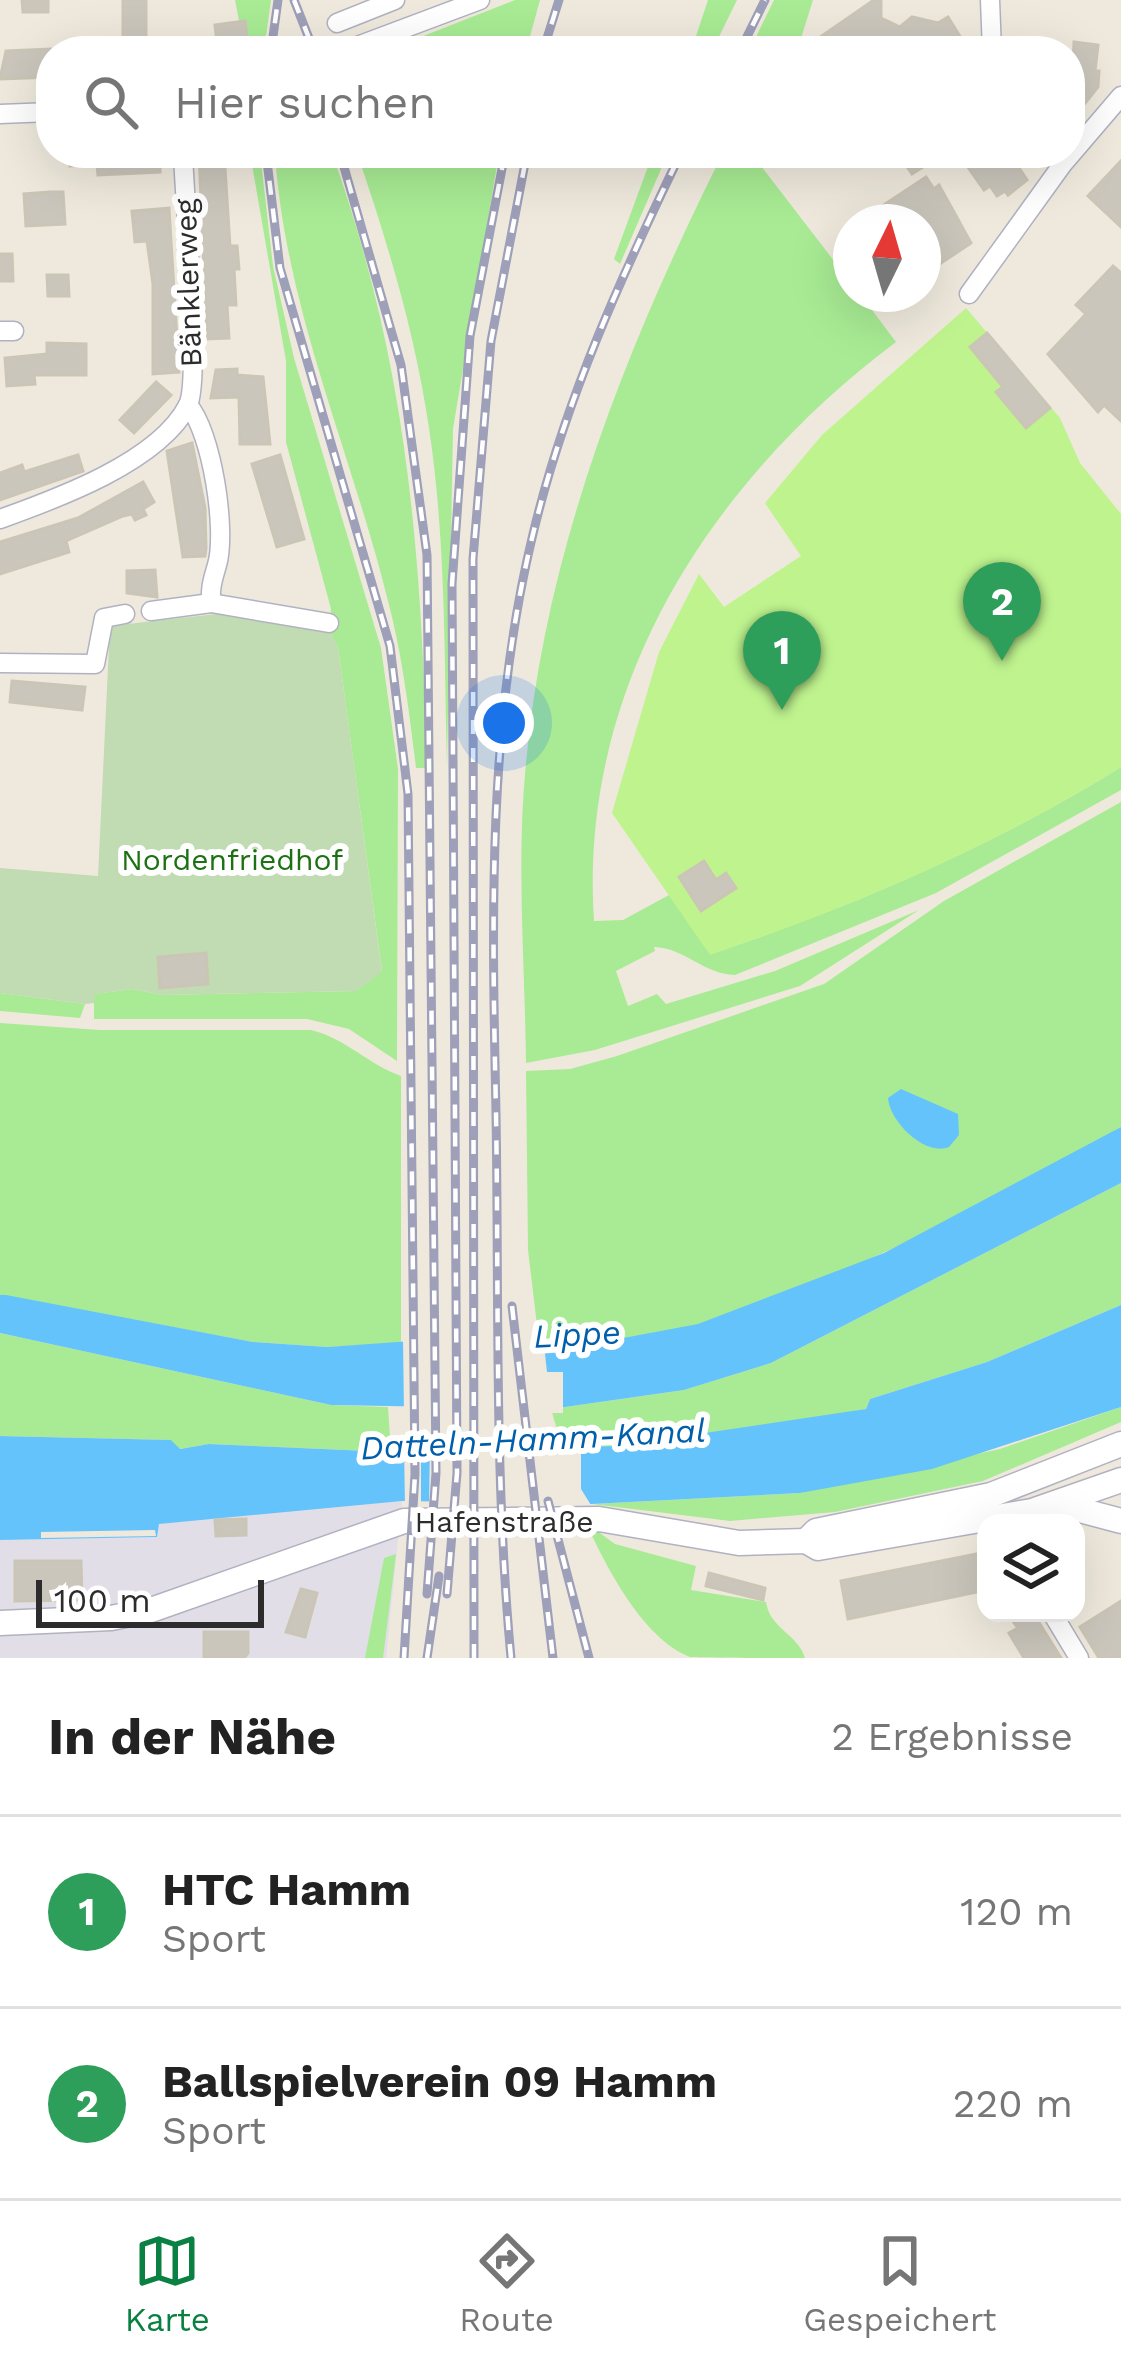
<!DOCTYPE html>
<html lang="de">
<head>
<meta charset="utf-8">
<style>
  body { margin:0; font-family:"Work Sans",sans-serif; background:#f6f6f6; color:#222 }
  .controls { position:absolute; right:36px; bottom:36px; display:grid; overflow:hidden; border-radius:24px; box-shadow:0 12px 48px #0002 }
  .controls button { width:108px; height:108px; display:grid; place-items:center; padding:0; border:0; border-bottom:3px solid #e0e0e0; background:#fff; color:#222; font:60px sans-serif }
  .compass { position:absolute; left:833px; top:204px; width:108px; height:108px; border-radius:50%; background:#fff; box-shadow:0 12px 48px #0002; rotate:5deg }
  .scale { position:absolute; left:36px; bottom:30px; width:228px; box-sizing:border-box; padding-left:12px; border:6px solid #2c2c2c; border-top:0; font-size:33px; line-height:42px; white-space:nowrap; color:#2c2c2c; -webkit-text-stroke:9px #fff; paint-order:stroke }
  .you { position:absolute; left:504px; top:723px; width:42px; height:42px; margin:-30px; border:9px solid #fff; border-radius:50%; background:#1a73e8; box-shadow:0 0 0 18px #1a73e833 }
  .badge { display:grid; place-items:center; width:78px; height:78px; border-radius:50%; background:#0b8043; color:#fff; font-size:39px; font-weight:700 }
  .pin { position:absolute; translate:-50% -99px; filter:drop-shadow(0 3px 6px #0008) }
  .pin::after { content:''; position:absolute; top:63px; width:42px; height:36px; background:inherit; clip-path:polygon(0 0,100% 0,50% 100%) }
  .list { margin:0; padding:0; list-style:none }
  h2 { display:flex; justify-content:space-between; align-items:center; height:156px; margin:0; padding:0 48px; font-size:51px }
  h2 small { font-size:39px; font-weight:400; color:#767676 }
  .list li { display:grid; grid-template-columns:78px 1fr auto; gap:36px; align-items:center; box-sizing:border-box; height:192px; padding:0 48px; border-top:3px solid #e0e0e0 }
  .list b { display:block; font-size:45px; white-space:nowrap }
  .list p { margin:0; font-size:39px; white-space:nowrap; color:#767676 }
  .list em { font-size:39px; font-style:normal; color:#767676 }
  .icon { flex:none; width:66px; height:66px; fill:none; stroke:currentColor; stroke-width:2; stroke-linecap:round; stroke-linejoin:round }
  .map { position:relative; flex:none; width:1121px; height:1658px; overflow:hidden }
  .search { position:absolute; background:#fff; box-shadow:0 12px 48px #0002; left:36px; right:36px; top:36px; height:132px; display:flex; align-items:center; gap:30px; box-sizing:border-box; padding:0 42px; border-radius:48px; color:#767676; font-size:45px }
  .sheet { height:540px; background:#fff }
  nav { display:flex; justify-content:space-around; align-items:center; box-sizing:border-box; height:168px; border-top:3px solid #e0e0e0; background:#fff; font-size:33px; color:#767676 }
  nav a { display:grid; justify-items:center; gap:6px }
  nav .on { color:#0b8043 }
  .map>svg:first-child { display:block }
</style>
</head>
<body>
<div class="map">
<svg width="1121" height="1658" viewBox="0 0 1121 1658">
  <rect width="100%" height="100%" fill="#efe9dd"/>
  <path fill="#e1dee7" d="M402 1501 386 1658H0V1540L157 1537 159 1524 220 1515Z"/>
  <g fill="#a8eb94">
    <path d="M235 0H271L264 51H245Z"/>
    <path d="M515 0H540L526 51H385Z"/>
    <path d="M708 0H737L712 51H691Z"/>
    <path d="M774 0H813L797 51H749Z"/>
    <path d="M250 153H260L273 266 294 358 381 648 398 769 397 1061 349 1029 307 1019H94V994L133 989 162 995 356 991 382 971 338 647 329 631 331 609 286 442V361Z"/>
    <path d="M275 153H332C407 363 421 548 427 768H416C409 710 402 653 387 597 350 449 285 307 275 153Z"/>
    <path d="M357 153H499L453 429 447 767C444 655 446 540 429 428 415 333 388 244 357 153Z"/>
    <path d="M653 153H668L620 264 614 259Z"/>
    <path d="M723 153H765L761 166 851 283V294H860L896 342C713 479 578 684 594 921L623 920 669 895 711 954C852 907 994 846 1121 767V790L936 893 735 975C703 974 685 948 654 947L655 951 616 971 628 1006 657 994 666 1004 775 971 919 910 800 986 595 1050 526 1063C525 964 516 862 526 763 546 547 627 345 723 153Z"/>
    <path d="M1121 802V1127C988 1203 691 1370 539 1342L528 1250 526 1071 570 1069 617 1056 824 984 944 901Z"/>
    <path d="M0 993 85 1004 80 1018 0 1011Z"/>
    <path d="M0 1023 100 1030H311C345 1038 368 1064 401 1076V1343L327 1347 253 1342 0 1295Z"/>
    <path d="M1121 1183V1305L987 1362 870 1399 866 1409C767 1428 664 1450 562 1447L551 1409 684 1390 771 1363Z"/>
    <path d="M0 1333 331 1405 388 1407 391 1452 210 1444 179 1449 170 1440 0 1436Z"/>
    <path d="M1121 1407V1422L983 1481 835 1512 730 1521 592 1504 800 1493 1000 1449Z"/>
    <path d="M586 1523 615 1544 696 1566 691 1590 766 1602C770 1629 798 1634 805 1658 778 1658 712 1658 690 1657 642 1638 606 1566 586 1523Z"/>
    <path d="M396 1554 383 1658H365L384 1558Z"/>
  </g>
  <path fill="#c1dbb2" d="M225 613 329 631 338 647 382 972 356 991 162 995 133 989 95 994 94 1003 85 1004 0 993V868L98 876 110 626Z"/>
  <path fill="#bef38e" d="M966 308 1060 418 1080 463 1121 514V767C994 846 852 907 710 955L612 813 659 652 699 574 724 607 801 556 765 503 822 435Z"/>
  <g fill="#65c3fb">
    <path d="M901 1089 958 1114 959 1135 949 1147C924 1157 889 1120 888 1098Z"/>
    <path d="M1121 1127V1183L771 1363 684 1390 551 1409 331 1405 0 1333V1295H6L253 1342 327 1347 469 1337 568 1347 602 1342 698 1324 884 1253Z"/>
    <path d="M1121 1305V1407L932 1469 800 1493 592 1504 402 1501 159 1524 157 1537 0 1540V1436L171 1440 180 1449 209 1444 391 1452 617 1446 866 1409 870 1399 987 1362Z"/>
  </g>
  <g fill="#efe9dd">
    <path d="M468 1331 543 1336 547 1372H563V1413L404 1414 403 1337Z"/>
    <path d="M564 1441 581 1444V1489L594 1510 405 1507 404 1445H421V1505L429 1506 430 1444Z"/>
    <path d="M155 1530 156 1536 41 1538V1532Z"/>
  </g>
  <g fill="#cac6bc" stroke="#cbc5b6" stroke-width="3">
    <path d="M22 0H48V12H23Z"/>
    <rect x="123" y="0" width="23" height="51"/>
    <path d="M874 0H881V18L900 27 912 17 938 23 948 17 969 51H800Z"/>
    <path d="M245 21 249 51H218L215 25Z"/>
    <path d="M1074 42 1098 45 1095 71H1099L1098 87 1070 122Z"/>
    <path d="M51 49V77L0 79 6 51Z"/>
    <path d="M69 153H160V172L98 175 97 164 70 166Z"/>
    <path d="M199 153H224L230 246H237L239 269H234L236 305H227L229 338 207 339Z"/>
    <path d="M898 153H945L912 174Z"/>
    <path d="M958 153H1009L1027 180 1008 195 1005 191 997 196 990 186 984 190Z"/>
    <path d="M1121 161V227L1088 196Z"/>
    <path d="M926 177 934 189 939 185 971 243 923 275V222H858Z"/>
    <path d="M50 192H63L65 224 26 226 24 194Z"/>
    <path d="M169 208 179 372 153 374V284L147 241 135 242 132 211Z"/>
    <path d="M0 254H12L13 281H0Z"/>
    <path d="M1113 266 1121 273V421L1104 405 1098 412 1048 354 1086 314 1076 305Z"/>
    <path d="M47 275H68L69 296H48Z"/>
    <path d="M987 333 1050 408 1026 428 996 392 1003 387 970 347Z"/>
    <path d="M47 343 86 344V375H34L35 384 7 386 5 358 47 354Z"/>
    <path d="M237 369V375L263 377 270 444H240L239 397 211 398 216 370Z"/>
    <path d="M156 382 171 395 134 433 120 420Z"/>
    <path d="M192 443 205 508 206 548 205 556 183 557 167 451Z"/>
    <path d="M78 455 83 471 0 500V473L22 465 24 472Z"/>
    <path d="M280 455 304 539 277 547 252 464Z"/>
    <path d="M143 482 154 502 143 509 146 515 135 520 132 514 123 516 66 541 69 552 0 574V542L78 518Z"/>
    <path d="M155 570 157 597 127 593V571Z"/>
    <path d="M12 681 85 687 82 710 10 702Z"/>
    <path d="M704 861 716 880 726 873 736 888 701 911 679 877Z"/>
    <path d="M206 953 208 984 160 988 158 957Z"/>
    <path d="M246 1519V1535L216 1536 215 1520Z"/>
    <path d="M986 1552V1590L848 1619 841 1581Z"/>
    <path d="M15 1561H81L82 1600 15 1601Z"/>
    <path d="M709 1573 765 1588 763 1600 706 1586Z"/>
    <path d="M301 1589 317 1593 305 1637 286 1632Z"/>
    <path d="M1121 1601V1658H1099L1080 1627Z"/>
    <path d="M1007 1613H1033L1061 1658H1024L1009 1633 1018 1628Z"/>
    <path d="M204 1632H248V1653L244 1658H204Z"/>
  </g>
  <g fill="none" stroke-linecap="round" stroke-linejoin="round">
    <g stroke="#b1b2c1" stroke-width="21">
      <g id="street">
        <path d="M990 0 992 51"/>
        <path d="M337 23 395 0"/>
        <path d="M344 51 480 0"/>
        <path d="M0 114 51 112"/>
        <path d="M969 294 1062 165 1121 96"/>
        <path d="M0 331H14"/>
        <path d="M188 405C212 432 227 531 217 565 213 579 210 587 211 603"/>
        <path d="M0 519C56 499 159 462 188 405 201 379 184 194 183 153"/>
        <path d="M151 611 211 603 329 623"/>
        <path d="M0 663 95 664 104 618 125 614"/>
        <path d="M1052 1613 1079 1658"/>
      </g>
    </g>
    <g stroke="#b1b2c1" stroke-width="27">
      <g id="secondary">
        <path d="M1065 1506 1121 1521"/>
        <path d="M806 1541 816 1531 991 1495 1121 1444"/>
        <path d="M0 1623 111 1618 151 1610 404 1521 599 1519 739 1543 806 1541 818 1548 1032 1511 1121 1480"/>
      </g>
    </g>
    <use href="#street" stroke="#fff" stroke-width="18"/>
    <use href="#secondary" stroke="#fff" stroke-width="24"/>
    <g stroke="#9e9fb8" stroke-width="9">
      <g id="rail">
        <path d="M294 0 314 51"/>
        <path d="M271 51 278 0"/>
        <path d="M543 51 559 0"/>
        <path d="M740 51 765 0"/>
        <path d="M266 153 280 268 390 646 408 794 415 1474 404 1658"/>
        <path d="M340 153 401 365 427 555 436 1473 427 1594"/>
        <path d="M512 1306 553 1658"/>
        <path d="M548 1501 589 1658"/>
        <path d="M447 1594 457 1473 452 584 470 336 505 153"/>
        <path d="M427 1658 439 1576"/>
        <path d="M474 1658 473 559 491 341 527 153"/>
        <path d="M511 1658C494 1476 499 1295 496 1113 492 919 487 723 533 534 565 400 621 277 681 153"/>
      </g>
    </g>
    <use href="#rail" stroke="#fff" stroke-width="4.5" stroke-dasharray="14" stroke-linecap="butt"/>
  </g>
  <g text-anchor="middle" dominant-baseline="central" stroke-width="12" stroke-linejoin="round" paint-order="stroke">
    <g font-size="30" fill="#2c2c2c" stroke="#fff">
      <text transform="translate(188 283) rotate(-92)">Bänklerweg</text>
      <text x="504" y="1521">Hafenstraße</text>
    </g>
    <g font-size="30" fill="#1c7213" stroke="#fff">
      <text x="232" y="859">Nordenfriedhof</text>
    </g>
    <g font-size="33" font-style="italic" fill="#005eab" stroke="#fff">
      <text transform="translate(577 1334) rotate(-3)">Lippe</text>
      <text transform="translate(533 1439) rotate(-3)">Datteln-Hamm-Kanal</text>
    </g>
  </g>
</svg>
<div class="controls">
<button><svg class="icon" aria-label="layers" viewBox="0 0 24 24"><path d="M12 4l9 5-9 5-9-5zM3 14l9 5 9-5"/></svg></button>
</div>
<svg class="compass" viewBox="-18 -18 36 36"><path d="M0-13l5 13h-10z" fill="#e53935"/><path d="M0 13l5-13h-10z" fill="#767676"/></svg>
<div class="scale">100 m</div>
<div class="you"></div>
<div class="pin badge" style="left:782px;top:710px;background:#2e9e5b">1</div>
<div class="pin badge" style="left:1002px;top:661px;background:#2e9e5b">2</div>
<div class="search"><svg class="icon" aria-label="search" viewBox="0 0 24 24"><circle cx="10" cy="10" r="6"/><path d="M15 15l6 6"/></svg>Hier suchen</div>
</div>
<section class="sheet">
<h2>In der Nähe<small>2 Ergebnisse</small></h2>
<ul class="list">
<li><span class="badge" style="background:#2e9e5b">1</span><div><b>HTC Hamm</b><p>Sport</p></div><em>120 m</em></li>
<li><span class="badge" style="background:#2e9e5b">2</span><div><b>Ballspielverein 09 Hamm</b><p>Sport</p></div><em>220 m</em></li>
</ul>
</section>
<nav>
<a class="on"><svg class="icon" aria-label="map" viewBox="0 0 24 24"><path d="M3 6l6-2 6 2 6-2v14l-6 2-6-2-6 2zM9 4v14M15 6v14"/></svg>Karte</a>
<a><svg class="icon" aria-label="directions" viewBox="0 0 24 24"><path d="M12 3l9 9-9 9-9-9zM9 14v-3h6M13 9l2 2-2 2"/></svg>Route</a>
<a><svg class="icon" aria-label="saved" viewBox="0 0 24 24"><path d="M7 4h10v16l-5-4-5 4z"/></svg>Gespeichert</a>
</nav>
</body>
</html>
